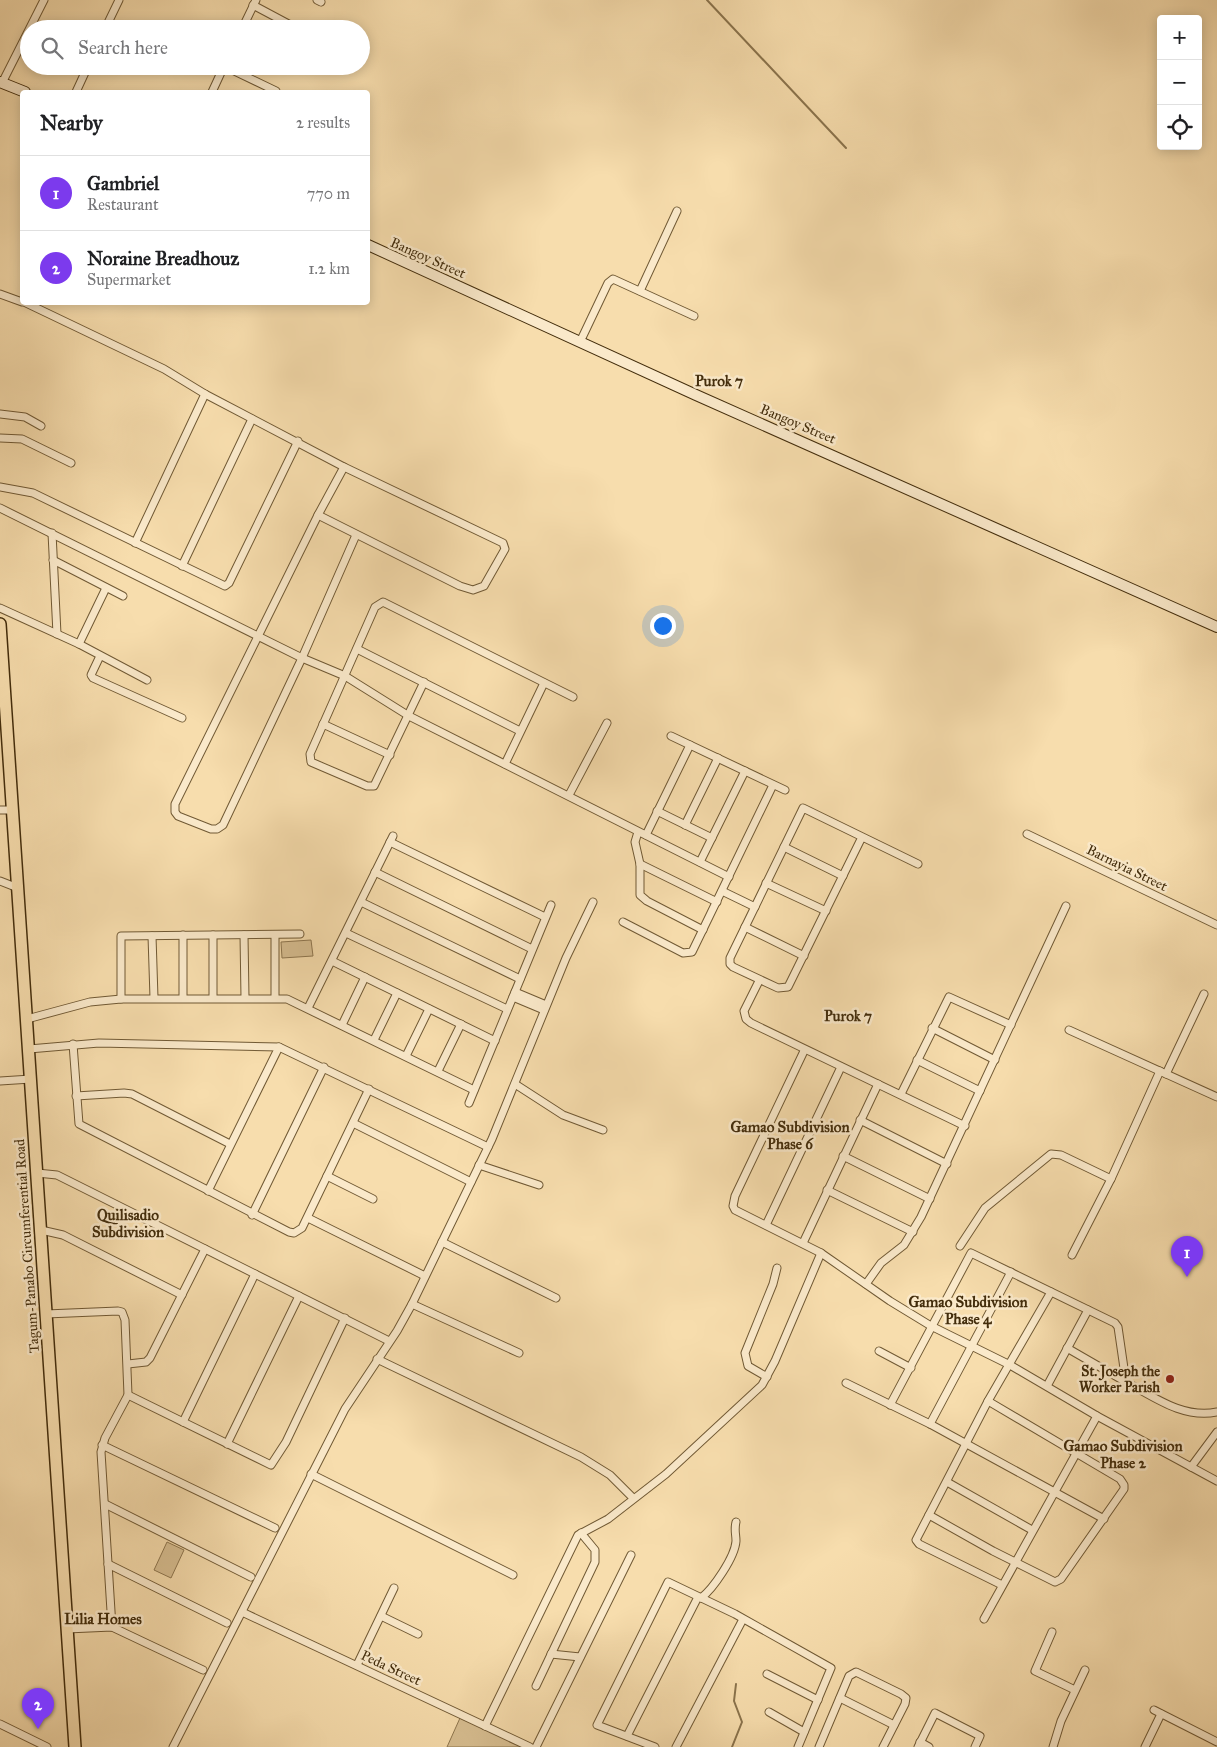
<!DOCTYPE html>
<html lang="en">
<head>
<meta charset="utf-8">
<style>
  body { margin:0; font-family:"IM FELL Great Primer",serif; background:#f2f2f2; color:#202124 }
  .controls { position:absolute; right:15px; top:15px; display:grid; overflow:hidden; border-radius:5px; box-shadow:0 2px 12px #0003 }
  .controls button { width:45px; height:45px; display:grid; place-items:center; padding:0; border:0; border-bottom:1px solid #e0e0e0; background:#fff; color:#202124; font:25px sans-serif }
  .you { position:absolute; left:662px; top:625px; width:18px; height:18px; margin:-12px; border:4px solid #fff; border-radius:50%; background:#1a73e8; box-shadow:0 0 0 8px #1a73e833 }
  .badge { display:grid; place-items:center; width:32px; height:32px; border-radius:50%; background:#7c3aed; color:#fff; font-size:16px; font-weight:700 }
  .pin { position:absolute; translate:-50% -41px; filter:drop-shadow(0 1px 2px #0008) }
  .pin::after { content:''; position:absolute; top:26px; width:18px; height:15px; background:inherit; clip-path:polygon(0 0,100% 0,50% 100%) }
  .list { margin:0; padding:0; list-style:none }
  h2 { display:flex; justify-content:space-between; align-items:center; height:65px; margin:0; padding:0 20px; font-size:21px }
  h2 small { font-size:16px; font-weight:400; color:#757577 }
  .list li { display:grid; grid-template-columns:32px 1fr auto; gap:15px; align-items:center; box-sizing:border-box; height:75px; padding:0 20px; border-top:1px solid #e0e0e0 }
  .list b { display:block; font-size:19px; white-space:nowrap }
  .list p { margin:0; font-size:16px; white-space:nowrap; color:#757577 }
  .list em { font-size:16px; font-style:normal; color:#757577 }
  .icon { flex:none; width:28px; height:28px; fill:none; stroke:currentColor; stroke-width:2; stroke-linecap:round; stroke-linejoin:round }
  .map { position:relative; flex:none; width:1217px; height:1747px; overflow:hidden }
  .search { position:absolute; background:#fff; box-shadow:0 2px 12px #0003; left:20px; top:20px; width:350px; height:55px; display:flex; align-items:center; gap:12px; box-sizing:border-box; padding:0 18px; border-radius:28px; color:#757577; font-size:19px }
  .panel { position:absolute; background:#fff; box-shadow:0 2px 12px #0003; left:20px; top:90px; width:350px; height:215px; border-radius:5px }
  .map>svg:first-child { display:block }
</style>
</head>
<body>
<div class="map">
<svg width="1217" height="1747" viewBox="0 0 1217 1747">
  <rect width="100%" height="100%" fill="#f7ddad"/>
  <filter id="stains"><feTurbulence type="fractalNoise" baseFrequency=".004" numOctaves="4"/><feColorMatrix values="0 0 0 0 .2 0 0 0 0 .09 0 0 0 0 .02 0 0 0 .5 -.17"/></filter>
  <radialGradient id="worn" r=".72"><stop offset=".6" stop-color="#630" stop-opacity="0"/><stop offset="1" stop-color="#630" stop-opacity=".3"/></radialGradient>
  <g fill="#d8bf92" stroke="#8e764f">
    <path d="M311 940 313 956 282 958 281 942Z"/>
    <path d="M167 1542 184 1550 171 1578 154 1570Z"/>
    <path d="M460 1718 524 1747H447Z"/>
  </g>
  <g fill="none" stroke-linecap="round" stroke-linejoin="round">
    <g stroke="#8a734c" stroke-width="2">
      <path d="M707 0 846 148"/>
      <path d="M732 1747 742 1722 734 1701 736 1684"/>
    </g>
    <g stroke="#705934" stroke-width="9">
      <g id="street">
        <path d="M317 0 321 2"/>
        <path d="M253 5 298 29"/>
        <path d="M105 29 119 0"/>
        <path d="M242 29 256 0"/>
        <path d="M224 66 276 91"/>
        <path d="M2 83 44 0"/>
        <path d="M76 92 88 66"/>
        <path d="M212 92 224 66"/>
        <path d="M640 291 677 211"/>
        <path d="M0 294 22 302"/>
        <path d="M24 302 164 369 205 394 344 467 503 543 505 549 484 586 473 590 460 586 318 515"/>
        <path d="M580 342 608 283 613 279 694 316"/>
        <path d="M0 414 25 417 41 426"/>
        <path d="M0 438 22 439 71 463"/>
        <path d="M344 467 318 515 175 804V812L178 816 211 829H217L223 825 302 658 356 535"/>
        <path d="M0 487 33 493 225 586 229 583 298 441"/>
        <path d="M0 508 302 658 345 676 409 716 729 877"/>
        <path d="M52 533 57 634"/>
        <path d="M135 543 205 394"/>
        <path d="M53 560 123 596"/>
        <path d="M182 566 252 419"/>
        <path d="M0 608 79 644 147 680"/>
        <path d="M79 644 106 588"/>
        <path d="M357 649 520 731"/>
        <path d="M100 656 91 675 93 678 182 718"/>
        <path d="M424 682 374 786H367L311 762 310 754 375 607 383 602 573 697"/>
        <path d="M323 724 390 755"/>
        <path d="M671 736 785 790"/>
        <path d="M505 764 544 683"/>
        <path d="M569 795 607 723"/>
        <path d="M0 810H12"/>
        <path d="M657 811 712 838"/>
        <path d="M685 825 718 758"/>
        <path d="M638 832 635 842 640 864V895L647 901 703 930"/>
        <path d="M1027 834 1217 925"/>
        <path d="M646 835 690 745"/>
        <path d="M862 837 788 987 778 988 733 967 730 964V958L803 808 918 864"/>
        <path d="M390 842 545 917"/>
        <path d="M784 847 843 876"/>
        <path d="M700 862 745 771"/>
        <path d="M640 864 717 902"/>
        <path d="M375 872 532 949"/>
        <path d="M0 881 18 888"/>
        <path d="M766 883 826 911"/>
        <path d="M722 891 755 907"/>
        <path d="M361 902 520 979"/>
        <path d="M623 922 683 953 692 952 773 785"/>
        <path d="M745 927 804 956"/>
        <path d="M346 933 507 1009"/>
        <path d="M183 935V998"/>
        <path d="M244 935 245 998"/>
        <path d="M275 935V998"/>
        <path d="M152 936 154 998"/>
        <path d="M332 961 495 1041"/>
        <path d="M759 981 744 1011 746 1019 751 1023 965 1126"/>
        <path d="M515 992 546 1005"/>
        <path d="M513 997 544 1010"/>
        <path d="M213 998V935"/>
        <path d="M121 999V936L300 934"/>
        <path d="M308 1008 393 836"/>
        <path d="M27 1019 90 1002 121 999H287L474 1090"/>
        <path d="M342 1025 365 977"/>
        <path d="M932 1028 995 1060"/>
        <path d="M1069 1030 1217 1097"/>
        <path d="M374 1040 397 993"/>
        <path d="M73 1044 79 1124 289 1232 294 1233 302 1228 369 1089"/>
        <path d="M29 1049 99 1043 279 1047 488 1147"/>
        <path d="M804 1051 735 1196 733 1206 735 1210 821 1253 890 1301 931 1326 1010 1365 1097 1416 1217 1481"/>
        <path d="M406 1056 429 1009"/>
        <path d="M917 1060 980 1091"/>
        <path d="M438 1071 461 1024"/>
        <path d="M1166 1074 1204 994"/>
        <path d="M0 1081 31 1079"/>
        <path d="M515 1084 563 1115 603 1130"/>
        <path d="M901 1094 949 997 1011 1025"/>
        <path d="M76 1096 124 1093 132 1094 230 1144"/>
        <path d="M469 1103 551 905"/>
        <path d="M860 1120 947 1164"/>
        <path d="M353 1123 471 1182"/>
        <path d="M843 1156 930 1199"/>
        <path d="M479 1165 539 1185"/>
        <path d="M37 1173 57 1175 389 1341"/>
        <path d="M327 1176 373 1199"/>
        <path d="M827 1190 913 1232"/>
        <path d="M208 1191 279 1047"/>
        <path d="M252 1215 324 1067"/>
        <path d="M308 1218 425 1276"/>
        <path d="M766 1225 841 1067"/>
        <path d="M41 1230 63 1235 182 1295"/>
        <path d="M442 1242 556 1298"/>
        <path d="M803 1243 878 1084"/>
        <path d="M960 1246 985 1208 1051 1154 1061 1155 1111 1179 1160 1071"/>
        <path d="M1072 1255 1111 1179"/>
        <path d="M866 1284 881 1263 904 1245 921 1217 1066 906"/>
        <path d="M412 1304 519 1353"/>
        <path d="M46 1314 118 1311 122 1312 125 1320 128 1395 105 1438 101 1452 112 1627"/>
        <path d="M1067 1348 1126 1382"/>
        <path d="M879 1351 911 1368"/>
        <path d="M377 1359 581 1457 610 1475 633 1498"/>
        <path d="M128 1364 146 1362 150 1358 205 1249"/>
        <path d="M767 1377 748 1366 745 1353 773 1284 777 1268"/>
        <path d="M846 1383 930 1424 1104 1519"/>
        <path d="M1047 1386 1088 1310"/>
        <path d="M128 1395 271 1465 286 1442 345 1318"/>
        <path d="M890 1405 971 1253 1115 1323 1118 1327 1126 1382C1154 1397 1183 1419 1217 1412"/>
        <path d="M183 1422 255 1274"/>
        <path d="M930 1424 1011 1272"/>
        <path d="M227 1444 299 1296"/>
        <path d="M102 1445 275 1528"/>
        <path d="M1191 1467 1217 1432"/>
        <path d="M311 1474 513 1575"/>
        <path d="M947 1482 1032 1530"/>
        <path d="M105 1504 251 1577"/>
        <path d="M929 1515 993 1551 1055 1582 1061 1579 1124 1489V1485L1120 1479 988 1401"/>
        <path d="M108 1564 227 1623"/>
        <path d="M1002 1585 919 1544 916 1540 988 1401 1051 1292"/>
        <path d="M701 1598C713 1589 735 1557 736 1541 736 1534 734 1530 736 1522"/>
        <path d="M242 1612 530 1747"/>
        <path d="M381 1616 418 1634"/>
        <path d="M984 1619 1097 1416"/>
        <path d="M67 1629 112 1627 203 1670"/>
        <path d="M1052 1632 1035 1671 1075 1690"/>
        <path d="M551 1654 580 1657"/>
        <path d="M357 1665 394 1588"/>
        <path d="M767 1674 818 1700"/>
        <path d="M536 1686 595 1562V1550L581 1533"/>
        <path d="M840 1698 894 1725"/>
        <path d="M1154 1710 1217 1742"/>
        <path d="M769 1712 804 1732"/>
        <path d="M0 1724 47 1747"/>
        <path d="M485 1726 578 1535 608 1519 666 1474 762 1385 775 1361 821 1253"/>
        <path d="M627 1736 698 1597"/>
        <path d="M920 1742 929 1747"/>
        <path d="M173 1747 345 1409 397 1331 412 1304 492 1139 566 958 593 902"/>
        <path d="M536 1747 631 1555"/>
        <path d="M655 1747 597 1725 668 1582 735 1614 831 1668 798 1747"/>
        <path d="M676 1747 742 1621"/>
        <path d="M819 1747 849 1676 856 1672 901 1694 906 1698 905 1704 883 1747"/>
        <path d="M918 1747 935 1713 980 1736 975 1747"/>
        <path d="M1053 1747 1061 1721 1085 1670"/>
        <path d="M1145 1747 1161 1714"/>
      </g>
    </g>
    <g stroke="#432d0c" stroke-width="12">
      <g id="secondary">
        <path d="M0 82 25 92"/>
        <path d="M368 245 696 395 1217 627"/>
      </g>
    </g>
    <g stroke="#432d0c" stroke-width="14">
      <path id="primary" d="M0 624 75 1747"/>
    </g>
    <use href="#street" stroke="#fae9ca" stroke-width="7"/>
    <use href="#secondary" stroke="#fae9ca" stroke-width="10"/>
    <use href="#primary" stroke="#f7ddad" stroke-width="11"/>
  </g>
  <circle fill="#8f2418" stroke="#fae9ca" stroke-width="2" cx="1170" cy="1379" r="5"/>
  <g text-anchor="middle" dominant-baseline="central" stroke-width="5" stroke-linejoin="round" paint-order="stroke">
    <g font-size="14" fill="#432d0c" stroke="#fae9ca">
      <text transform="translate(428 258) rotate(24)">Bangoy Street</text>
      <text transform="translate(798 424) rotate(23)">Bangoy Street</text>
      <text transform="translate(1127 868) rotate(26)">Barnayia Street</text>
      <text transform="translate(27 1246) rotate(-94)">Tagum-Panabo Circumferential Road</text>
      <text transform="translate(391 1668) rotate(25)">Peda Street</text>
    </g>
    <g font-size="14" font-weight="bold" fill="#432d0c" stroke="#fae9ca" text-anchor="end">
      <text x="1160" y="1371">St. Joseph the<tspan x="1160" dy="16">Worker Parish</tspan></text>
    </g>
    <g font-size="15" font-weight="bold" fill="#432d0c" stroke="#fae9ca">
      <text x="719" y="381">Purok 7</text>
      <text x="848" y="1016">Purok 7</text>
      <text x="790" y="1127">Gamao Subdivision<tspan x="790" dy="17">Phase 6</tspan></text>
      <text x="128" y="1215">Quilisadio<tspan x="128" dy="17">Subdivision</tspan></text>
      <text x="968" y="1302">Gamao Subdivision<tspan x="968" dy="17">Phase 4</tspan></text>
      <text x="1123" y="1446">Gamao Subdivision<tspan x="1123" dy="17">Phase 2</tspan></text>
      <text x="103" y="1619">Lilia Homes</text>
    </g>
  </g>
  <rect width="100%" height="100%" filter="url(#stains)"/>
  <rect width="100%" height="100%" fill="url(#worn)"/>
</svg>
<div class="controls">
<button>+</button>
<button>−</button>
<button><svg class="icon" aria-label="locate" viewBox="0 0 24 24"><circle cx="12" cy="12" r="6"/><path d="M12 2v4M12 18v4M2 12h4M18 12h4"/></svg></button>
</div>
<div class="you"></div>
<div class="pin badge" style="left:1187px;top:1277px">1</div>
<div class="pin badge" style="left:38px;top:1729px">2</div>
<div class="search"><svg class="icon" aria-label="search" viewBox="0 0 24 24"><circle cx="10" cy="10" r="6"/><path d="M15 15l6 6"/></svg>Search here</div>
<section class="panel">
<h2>Nearby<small>2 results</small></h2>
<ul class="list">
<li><span class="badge">1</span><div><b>Gambriel</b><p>Restaurant</p></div><em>770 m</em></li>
<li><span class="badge">2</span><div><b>Noraine Breadhouz</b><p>Supermarket</p></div><em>1.2 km</em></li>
</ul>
</section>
</div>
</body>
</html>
